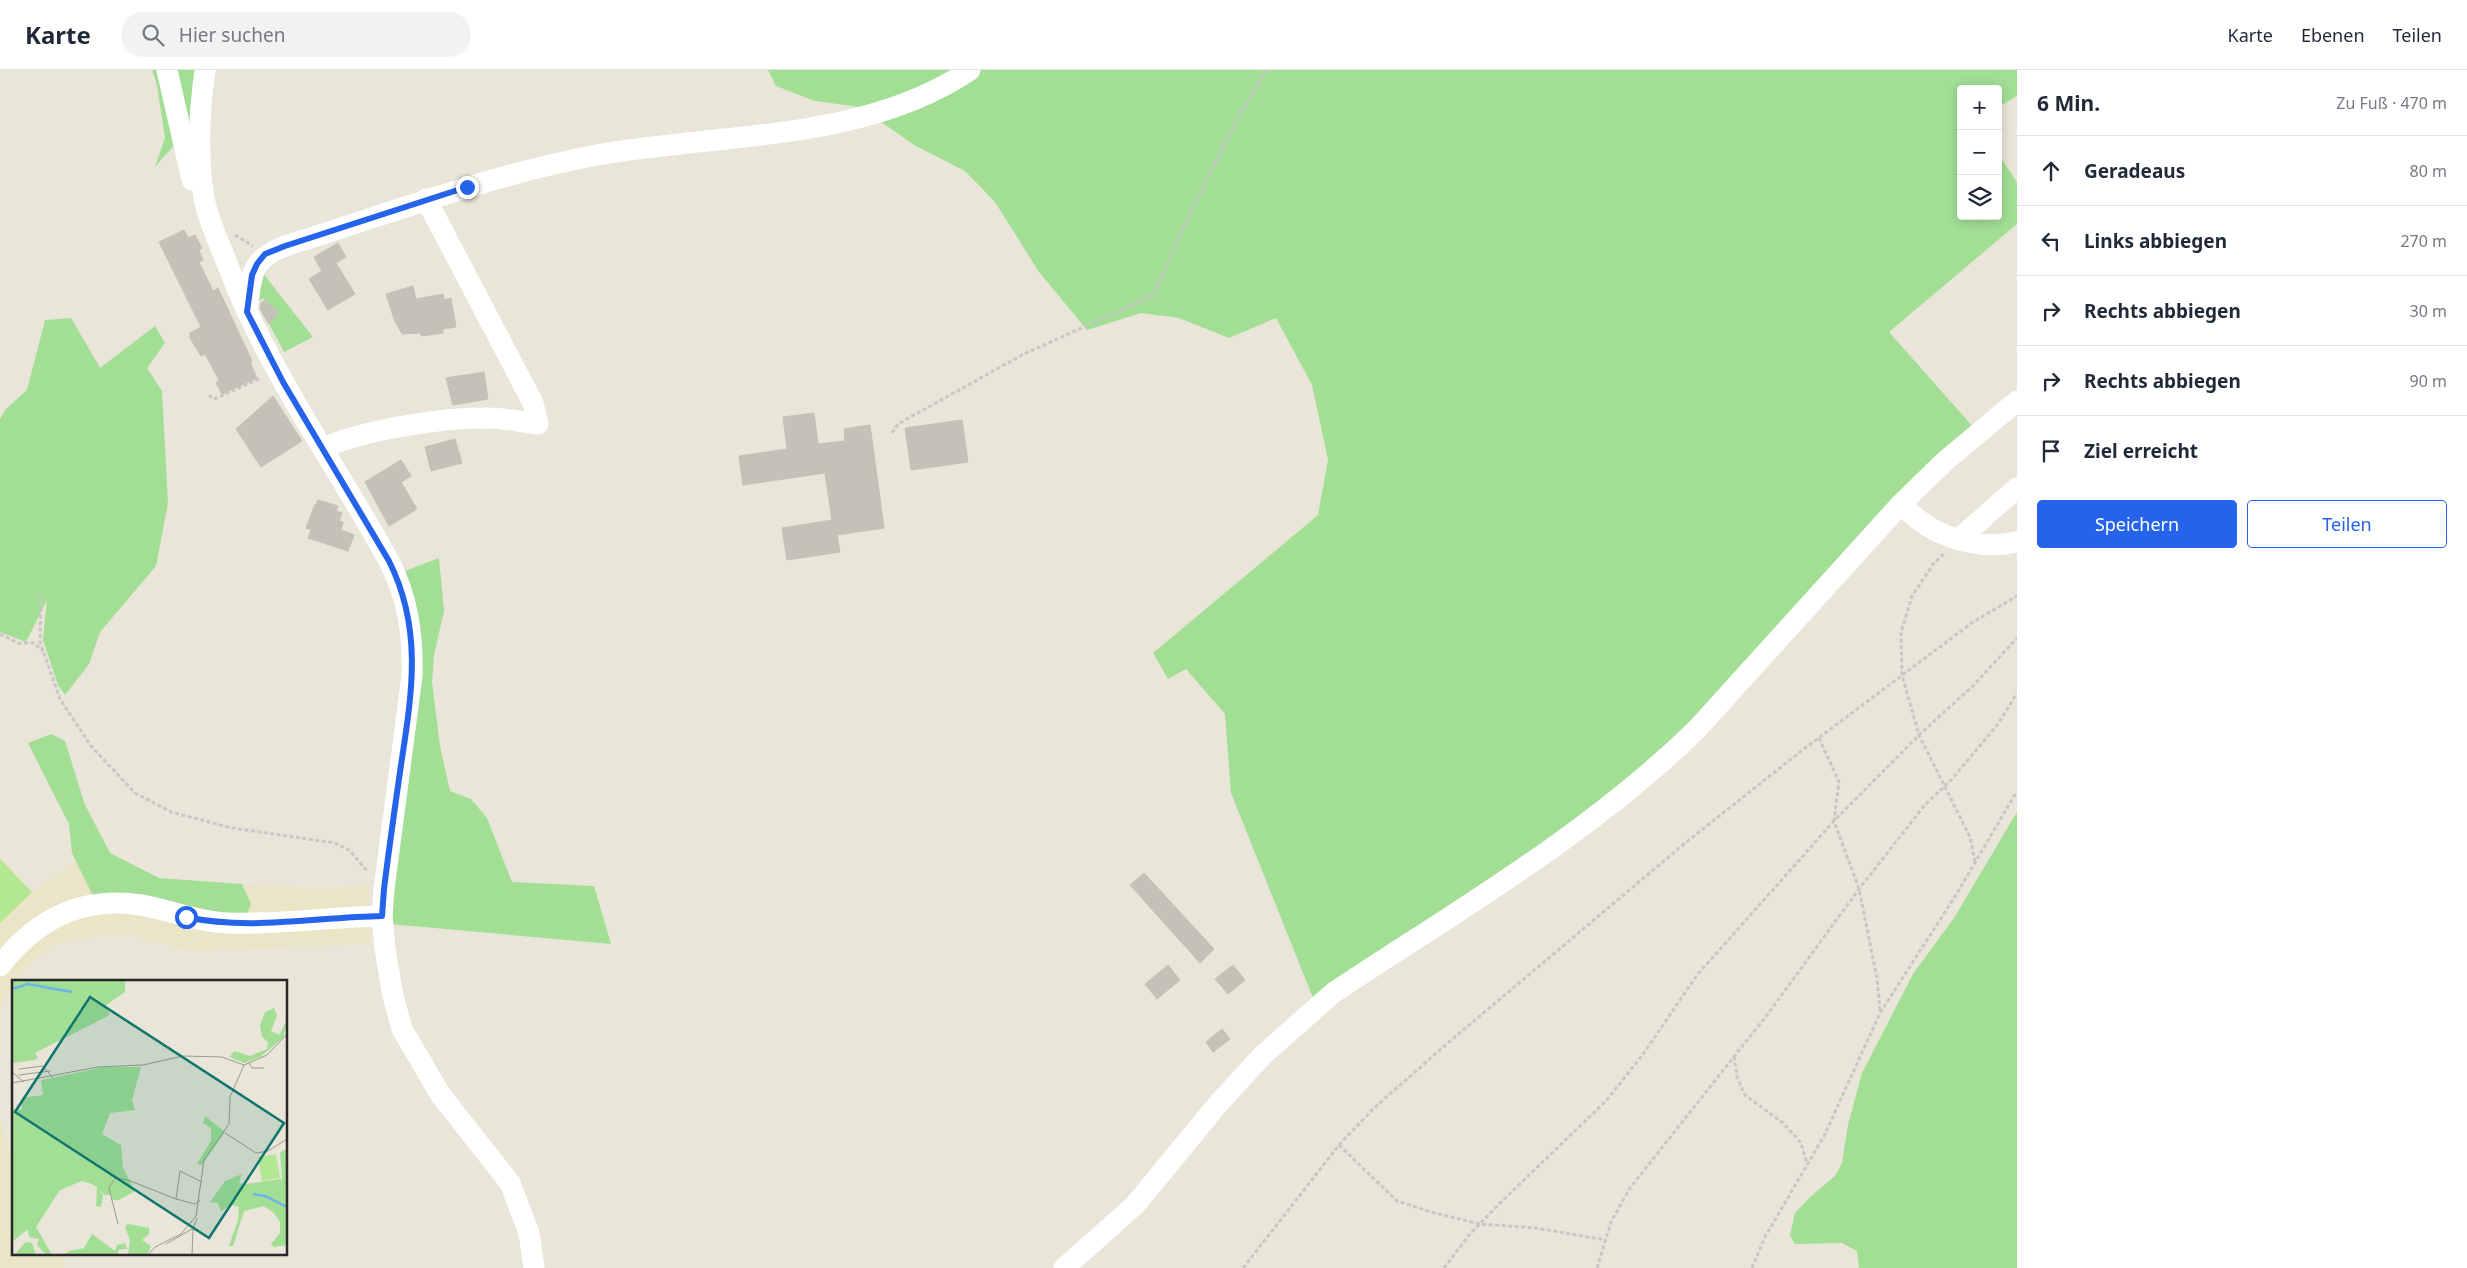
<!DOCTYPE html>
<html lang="de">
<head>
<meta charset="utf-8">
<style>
  body { margin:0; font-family:"Noto Sans",sans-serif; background:#f2f2f3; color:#1f2937 }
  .controls { position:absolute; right:15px; top:15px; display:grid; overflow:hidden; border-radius:5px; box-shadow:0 2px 12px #0003 }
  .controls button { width:45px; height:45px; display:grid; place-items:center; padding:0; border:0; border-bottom:1px solid #e0e1e3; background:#fff; color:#1f2937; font:25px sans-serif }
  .stop { position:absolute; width:15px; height:15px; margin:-11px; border:4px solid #2563eb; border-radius:50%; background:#fff }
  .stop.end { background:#2563eb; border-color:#fff; box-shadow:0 1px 5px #0008 }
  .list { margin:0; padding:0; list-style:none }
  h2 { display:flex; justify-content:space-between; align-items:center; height:65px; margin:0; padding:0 20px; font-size:21px }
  h2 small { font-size:16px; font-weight:400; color:#747a83 }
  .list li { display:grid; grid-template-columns:32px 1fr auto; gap:15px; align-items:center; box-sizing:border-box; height:70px; padding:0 20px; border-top:1px solid #e0e1e3 }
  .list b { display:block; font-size:19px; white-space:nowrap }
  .list em { font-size:16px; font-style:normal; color:#747a83 }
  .actions { display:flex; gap:10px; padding:15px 20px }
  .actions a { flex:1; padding:11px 0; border:1px solid #2563eb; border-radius:5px; text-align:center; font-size:18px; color:#2563eb }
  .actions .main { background:#2563eb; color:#fff }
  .icon { flex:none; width:28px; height:28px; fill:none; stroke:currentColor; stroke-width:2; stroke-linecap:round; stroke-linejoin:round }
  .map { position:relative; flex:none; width:2017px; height:1198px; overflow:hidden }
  header { display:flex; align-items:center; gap:30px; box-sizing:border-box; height:70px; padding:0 25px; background:#fff; border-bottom:1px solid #e0e1e3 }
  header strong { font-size:24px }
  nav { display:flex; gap:28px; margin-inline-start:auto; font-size:18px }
  .search { width:350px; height:45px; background:#f2f2f3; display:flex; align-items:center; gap:12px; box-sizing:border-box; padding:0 18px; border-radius:28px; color:#747a83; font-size:19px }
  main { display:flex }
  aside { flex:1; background:#fff }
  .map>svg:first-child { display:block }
</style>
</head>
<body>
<header>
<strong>Karte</strong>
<div class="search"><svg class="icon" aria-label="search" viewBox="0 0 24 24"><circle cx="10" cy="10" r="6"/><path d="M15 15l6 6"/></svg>Hier suchen</div>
<nav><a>Karte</a><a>Ebenen</a><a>Teilen</a></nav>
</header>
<main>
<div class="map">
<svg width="2017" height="1198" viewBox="0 0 2017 1198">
  <rect width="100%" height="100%" fill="#e9e5d8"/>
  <g fill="#ebe5c7">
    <path d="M0 788 32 822 76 791 94 828 251 834 242 814 318 818 368 816 370 874 192 881 125 865 82 868 60 874 40 885 14 912 0 941Z"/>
    <path d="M0 1048 14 1094V1184H63L65 1198H0Z"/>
  </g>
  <g fill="#a2df95">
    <path d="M152 0H161L176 73 155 97 165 68 157 15Z"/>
    <path d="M176 0H198L192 64Z"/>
    <path d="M768 0H2017V26L1998 37V19H1961V146H1998V84L2017 112V154L1889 262 1974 358 1701 644 1581 750 1313 928 1231 723 1225 644 1186 599 1168 609 1153 583 1318 445 1328 390 1312 315 1276 248 1229 268 1179 248 1141 243 1087 260 1039 202 995 132 965 101 914 75 860 37 815 31 776 16Z"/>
    <path d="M262 202 313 267 284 282 269 254 278 242 263 228 254 235Z"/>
    <path d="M71 248 100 298 155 256 165 273 147 298 162 321 168 433 156 496 100 562 89 594 65 625 58 615 43 570 47 530 26 572 0 562V349L6 339 27 320 45 250Z"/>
    <path d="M439 488 444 541 434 585 432 612 440 676 450 721 471 729 487 748 512 812 594 816 611 874 390 854 398 740 405 501Z"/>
    <path d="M51 664 65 671 85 735 110 783 159 808 242 814 251 834 245 849 94 828 72 783 69 754 28 673Z"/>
    <path d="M2017 742V1198H1859L1857 1181 1842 1173 1795 1174 1790 1165 1795 1143 1810 1127 1835 1106 1842 1093 1848 1055 1862 1003 1913 904 1954 848Z"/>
  </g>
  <path fill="#b4e791" d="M0 789 32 822 0 853Z"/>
  <g fill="#c4c1b8" stroke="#c4c1b2">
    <path d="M184 160 188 168 195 165 202 178 199 180 203 190 199 192 213 221 218 218 252 291 250 292 257 308 222 324 216 313 219 310 205 284 201 286 190 268V263L201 257 159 172Z"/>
    <path d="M338 173 346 187 336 193 355 224 328 240 309 209 322 201 314 187Z"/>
    <path d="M413 216 416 229 443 224 444 230 451 228 456 257 443 259V263L421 266V263L402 264 394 249 386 224Z"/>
    <path d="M265 230 278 242 269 254 260 239 261 233Z"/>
    <path d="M484 302 488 329 453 335 446 308Z"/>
    <path d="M273 326 302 371 261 397 236 359Z"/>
    <path d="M814 343 818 374 845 371 844 359 870 355 884 458 837 465 840 482 787 490 782 458 832 450 825 403 743 415 739 386 787 379 783 347Z"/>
    <path d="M962 350 968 392 911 400 905 358Z"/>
    <path d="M455 369 462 393 431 401 425 377Z"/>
    <path d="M401 390 411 406 401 412 417 439 389 456 365 412Z"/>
    <path d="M318 430 338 436 336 441 342 443 339 451 343 452 341 460 354 465 348 481 308 468 311 460 306 458 315 434 316 435Z"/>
    <path d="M1144 803 1214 879 1200 893 1130 815Z"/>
    <path d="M1168 895 1180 910 1157 929 1145 914Z"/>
    <path d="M1233 895 1245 910 1228 924 1215 909Z"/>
    <path d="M1222 959 1230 969 1213 982 1206 972Z"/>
  </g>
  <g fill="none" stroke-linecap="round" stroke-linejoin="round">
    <g stroke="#c7c7c7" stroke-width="3" stroke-dasharray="4 2.5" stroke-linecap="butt">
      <path d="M235 165 253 176"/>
      <path d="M209 325 213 329 219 327 261 308"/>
      <path d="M892 363 898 354 1022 285 1154 225C1187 148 1223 72 1266 0"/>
      <path d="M1944 484 1934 493 1912 526 1901 562 1902 605 1919 665 1970 767 1975 792"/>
      <path d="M41 525 40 572 60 629 91 676 135 723 171 742 232 758 335 773 349 780 368 802"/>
      <path d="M0 564 18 573H34L43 581"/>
      <path d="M1819 668 1839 712 1834 751 1859 819 1877 908 1880 942"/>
      <path d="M1734 986 1737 1007 1745 1025 1783 1053 1801 1073 1807 1093"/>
      <path d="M1339 1075 1397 1131 1431 1142 1480 1154 1536 1158 1606 1170"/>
      <path d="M1243 1198 1339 1075 1374 1038 1449 972 1684 774 1800 682 1973 552 2017 526"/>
      <path d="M1444 1198 1470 1164 1498 1135 1606 1031 1644 983 1697 905 1834 751 1919 665 1973 616 2017 568"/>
      <path d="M1597 1198 1611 1152 1630 1118 1767 945 1859 819 1924 736 1952 709 1998 654 2017 623"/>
      <path d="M1752 1198 1765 1167 1824 1066 1880 943 1956 825 2017 721"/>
    </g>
    <g stroke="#fff" stroke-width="21">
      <path d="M167 0 192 110"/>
      <path d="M205 0C199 43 197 86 204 128 208 151 220 174 228 196 268 301 335 393 389 491 408 528 413 564 412 606L384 819 382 846 385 879 393 926 402 959 440 1024 510 1113 529 1163 534 1198"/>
      <path d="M247 242C252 207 248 190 285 176 388 144 490 105 597 85 719 63 864 72 970 0"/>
      <path d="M323 378C363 360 440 348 484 348 502 347 520 352 538 354L533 333 426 129"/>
      <path d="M1900 435C1910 442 1919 451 1929 457 1954 472 1988 479 2017 472"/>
      <path d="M1959 469 2017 418"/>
      <path d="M0 896C36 849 82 826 141 835 170 840 197 852 227 853 279 855 330 847 382 846"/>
      <path d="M1064 1198 1135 1135 1218 1034 1263 985 1333 923C1458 840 1590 764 1697 659L1900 435 1944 392 2017 331"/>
    </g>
  </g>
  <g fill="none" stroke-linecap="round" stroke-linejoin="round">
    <path stroke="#2563eb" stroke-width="6" d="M186 847C251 861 316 847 382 846L384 819C389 778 395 737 401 695 412 623 423 559 389 491L283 312 247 242 252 205 257 194 265 184 285 176 467 117"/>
  </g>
  <g transform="translate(12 910)">
    <rect width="275" height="275" fill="#e9e5d8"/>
    <path d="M0 0H113V12L93 26 98 33 96 36 23 73 26 78 23 80 0 83ZM262 28 265 36 259 51 267 55 275 40 272 57 248 77 232 83 218 77 222 71 238 76 255 69 256 62 250 57 248 46 253 32ZM92 87H129L120 120 123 130 98 133 90 154 109 165 111 188 123 211 107 220H101L99 215H92L87 209 91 216 89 227 84 226 85 207 77 203 70 201 48 210 24 247 40 275H34L25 265 27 259 17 257 16 249 0 262V129L10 130V118L31 115 29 100ZM193 136 213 152 190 185 185 184 199 161V148L191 143ZM275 169V265L262 267 259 264 268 253V242L262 233 252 226 232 231 221 266H217L226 240 227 227 219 225 209 231 206 223 198 222 213 201 230 194 227 203 233 204 270 199 268 172ZM116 244 137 248V254L130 260 139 266 135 275H116L118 260 113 247ZM80 254 103 271 105 265 113 263 115 269 106 270V275H53L57 271 72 268ZM14 262 20 263 24 275H2Z" fill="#a2df95"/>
    <path d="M264 174 268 198 250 201 246 177Z" fill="#b4e791"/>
    <path fill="none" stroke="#6cb4ea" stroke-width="2.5" d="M0 9 16 4 60 12M241 214 253 216 275 227"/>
    <path fill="none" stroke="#9b9991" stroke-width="1" d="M237 83 240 88H252M232 85 255 75 275 54M7 89 31 86 41 98M0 92 12 102M7 95 38 91M0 103 86 87 131 85 171 76 210 77 232 85M213 153 244 173 256 171 275 159M164 219 168 191 190 202M106 244 97 208 103 198 116 200 164 219 183 224 188 220M154 264 180 249M136 275 143 267 169 254 184 236 192 180 217 144 218 117 232 85M180 275 181 249 185 238"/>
    <path fill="#0f766e" fill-opacity="0.15" stroke="#0f766e" stroke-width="2.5" d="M78 17 272 143 197 258 3 132Z"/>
    <rect width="275" height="275" fill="none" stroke="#272727" stroke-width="2.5"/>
  </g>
</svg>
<div class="controls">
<button>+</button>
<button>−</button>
<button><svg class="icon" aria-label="layers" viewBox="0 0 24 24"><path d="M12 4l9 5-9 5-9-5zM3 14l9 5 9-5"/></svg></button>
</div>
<div class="stop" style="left:186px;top:847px"></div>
<div class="stop end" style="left:467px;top:117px"></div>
</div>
<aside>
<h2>6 Min.<small>Zu Fuß · 470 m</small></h2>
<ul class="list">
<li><svg class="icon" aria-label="ahead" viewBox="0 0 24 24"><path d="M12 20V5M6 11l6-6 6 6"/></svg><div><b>Geradeaus</b></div><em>80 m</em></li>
<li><svg class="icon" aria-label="left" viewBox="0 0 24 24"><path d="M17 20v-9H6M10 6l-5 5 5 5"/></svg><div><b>Links abbiegen</b></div><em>270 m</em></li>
<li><svg class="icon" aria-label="right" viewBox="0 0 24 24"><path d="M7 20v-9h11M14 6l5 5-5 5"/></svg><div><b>Rechts abbiegen</b></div><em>30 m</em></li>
<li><svg class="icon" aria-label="right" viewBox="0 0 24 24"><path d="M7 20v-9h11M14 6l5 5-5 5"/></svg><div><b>Rechts abbiegen</b></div><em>90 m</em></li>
<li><svg class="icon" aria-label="arrive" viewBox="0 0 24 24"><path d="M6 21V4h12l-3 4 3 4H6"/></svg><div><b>Ziel erreicht</b></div></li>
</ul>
<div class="actions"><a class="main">Speichern</a><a>Teilen</a></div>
</aside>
</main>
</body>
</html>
